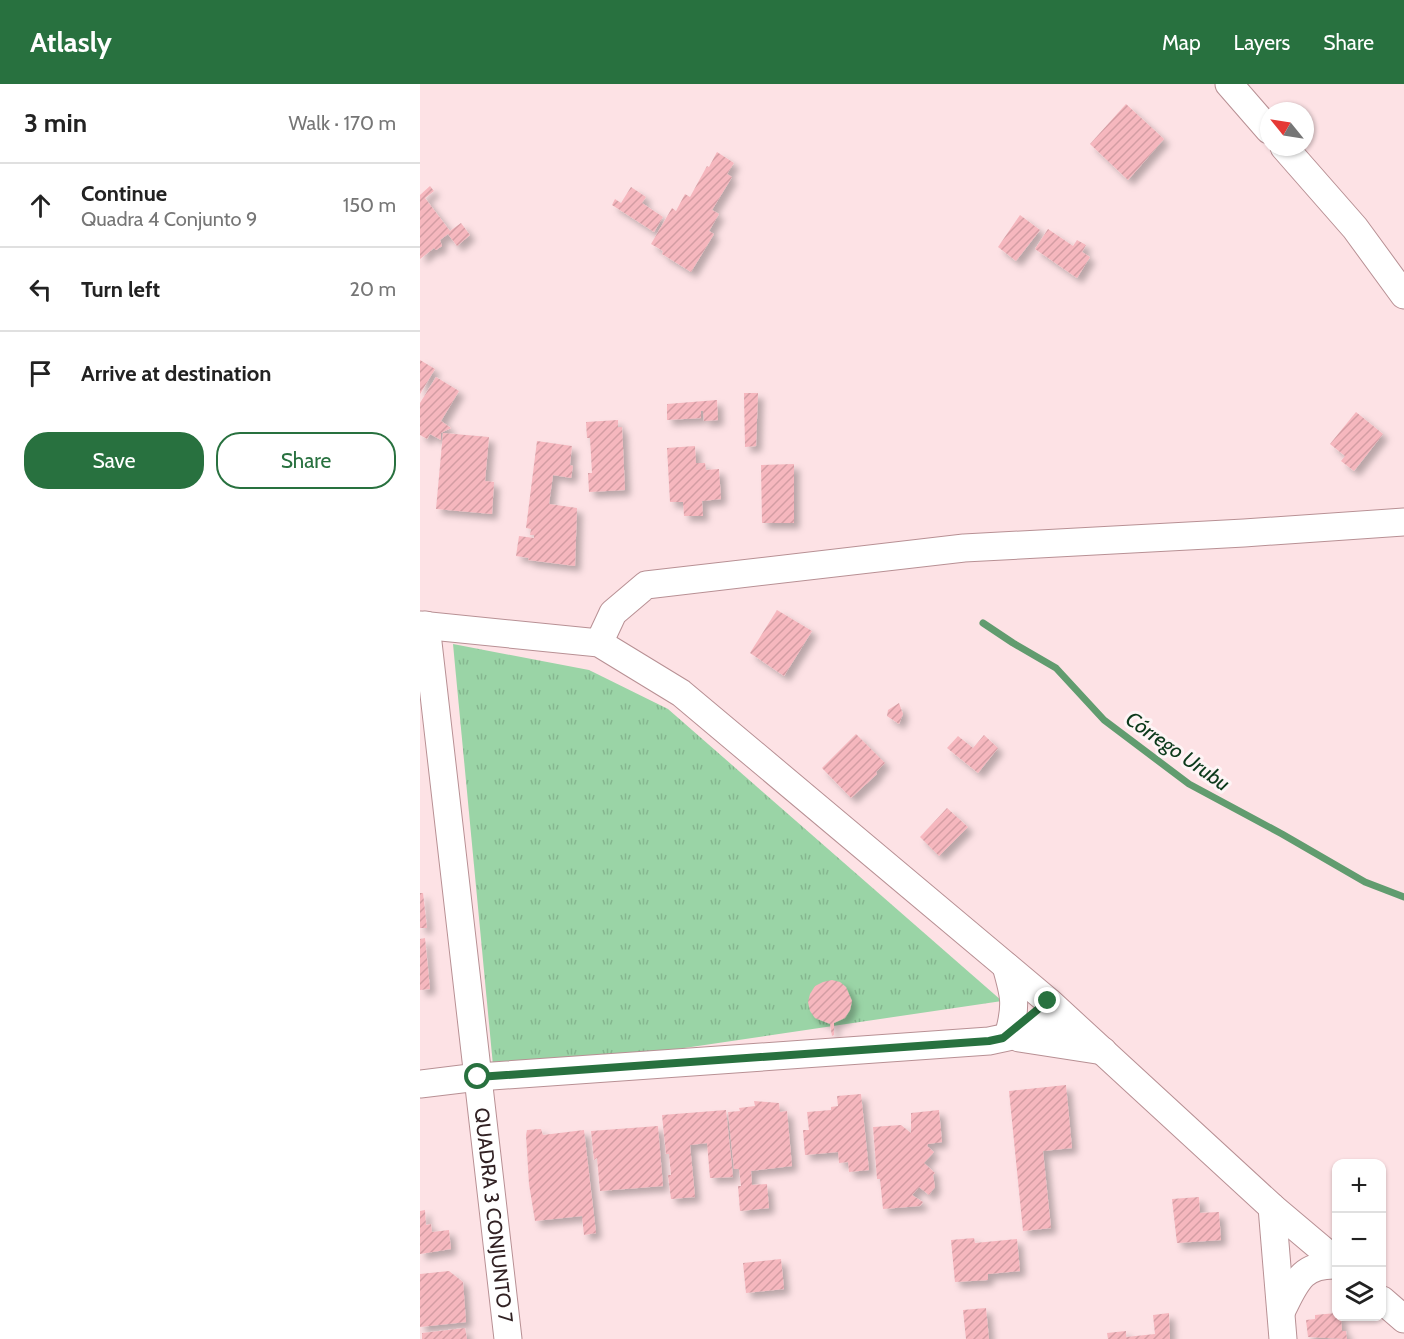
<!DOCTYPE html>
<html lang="en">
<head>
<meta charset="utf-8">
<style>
  body { margin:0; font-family:Cabin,sans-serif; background:#f6f6f6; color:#222 }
  .controls { position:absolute; right:18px; bottom:18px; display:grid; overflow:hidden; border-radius:12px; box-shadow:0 2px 4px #0004 }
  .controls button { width:54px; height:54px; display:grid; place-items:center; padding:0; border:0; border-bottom:2px solid #e0e0e0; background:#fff; color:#222; font:30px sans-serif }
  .compass { position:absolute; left:840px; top:18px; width:54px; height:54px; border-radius:50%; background:#fff; box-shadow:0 2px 4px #0004; rotate:300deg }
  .stop { position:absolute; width:18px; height:18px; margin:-14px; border:4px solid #28713f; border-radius:50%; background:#fff }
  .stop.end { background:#28713f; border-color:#fff; box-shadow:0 2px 6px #0008 }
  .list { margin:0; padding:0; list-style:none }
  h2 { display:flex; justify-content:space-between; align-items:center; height:78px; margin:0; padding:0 24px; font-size:26px }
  h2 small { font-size:20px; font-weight:400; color:#767676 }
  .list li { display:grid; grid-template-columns:39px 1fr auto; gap:18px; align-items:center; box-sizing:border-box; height:84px; padding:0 24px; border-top:2px solid #e0e0e0 }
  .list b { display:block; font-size:22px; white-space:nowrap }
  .list p { margin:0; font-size:20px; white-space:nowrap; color:#767676 }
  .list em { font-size:20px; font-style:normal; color:#767676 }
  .actions { display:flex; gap:12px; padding:18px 24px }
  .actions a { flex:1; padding:14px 0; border:2px solid #28713f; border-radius:24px; text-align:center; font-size:21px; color:#28713f }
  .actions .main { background:#28713f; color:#fff }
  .icon { flex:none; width:33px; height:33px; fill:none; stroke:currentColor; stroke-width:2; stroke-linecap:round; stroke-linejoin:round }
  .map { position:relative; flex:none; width:984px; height:1255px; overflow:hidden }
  header { display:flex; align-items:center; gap:36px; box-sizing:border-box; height:84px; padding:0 30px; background:#28713f; color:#fff }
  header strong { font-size:28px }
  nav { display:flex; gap:33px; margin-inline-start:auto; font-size:21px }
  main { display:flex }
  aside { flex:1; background:#fff }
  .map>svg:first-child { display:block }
</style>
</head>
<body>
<header>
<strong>Atlasly</strong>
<nav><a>Map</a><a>Layers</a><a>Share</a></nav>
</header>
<main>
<aside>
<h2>3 min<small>Walk · 170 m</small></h2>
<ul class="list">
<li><svg class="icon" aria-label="ahead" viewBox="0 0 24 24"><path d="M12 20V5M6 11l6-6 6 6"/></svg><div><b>Continue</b><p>Quadra 4 Conjunto 9</p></div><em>150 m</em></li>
<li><svg class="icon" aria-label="left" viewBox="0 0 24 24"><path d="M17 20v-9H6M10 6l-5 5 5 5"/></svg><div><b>Turn left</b></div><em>20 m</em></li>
<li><svg class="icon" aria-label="arrive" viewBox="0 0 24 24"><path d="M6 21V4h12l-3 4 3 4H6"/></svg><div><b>Arrive at destination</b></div></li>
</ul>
<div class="actions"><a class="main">Save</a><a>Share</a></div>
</aside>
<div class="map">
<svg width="984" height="1255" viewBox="0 0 984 1255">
  <defs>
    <pattern id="grass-tufts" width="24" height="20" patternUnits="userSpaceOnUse" patternTransform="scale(1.5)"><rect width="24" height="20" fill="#9ad4a6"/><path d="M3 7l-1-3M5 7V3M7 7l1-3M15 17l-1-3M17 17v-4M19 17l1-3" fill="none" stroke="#85b68f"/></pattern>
    <pattern id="building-hatch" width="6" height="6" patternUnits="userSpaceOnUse" patternTransform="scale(1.5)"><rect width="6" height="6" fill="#f6b7be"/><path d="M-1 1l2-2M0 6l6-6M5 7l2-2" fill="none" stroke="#d39da3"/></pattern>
    <filter id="shadow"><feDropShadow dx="5.5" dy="5.5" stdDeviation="3" flood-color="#0004"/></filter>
  </defs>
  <rect width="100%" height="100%" fill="#fde2e5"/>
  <path fill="url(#grass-tufts)" d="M33 560 169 586 248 625 582 917 74 992Z"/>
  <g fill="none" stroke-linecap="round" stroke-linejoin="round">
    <path stroke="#619c6f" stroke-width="7" d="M563 539 593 559 636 584 684 636 769 700 862 750 945 798 984 813"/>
  </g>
  <g fill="url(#building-hatch)" filter="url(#shadow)">
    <path d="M706 20 744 55 708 96 670 60Z"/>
    <path d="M297 68 314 79 307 90 312 93 292 126 299 130 289 147 294 150 271 188 242 170 243 167 231 160 252 124 256 127 265 110 270 113 287 82 289 83Z"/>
    <path d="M10 102 14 107 5 114 30 147 41 139 50 151 37 162 28 150 20 156 22 162 16 166 14 164 0 175V111Z"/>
    <path d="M211 103 226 113 222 119 243 133 234 148 192 121 195 115 201 119Z"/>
    <path d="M600 131 620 146 596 177 578 163Z"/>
    <path d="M628 145 653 162 657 156 666 161 662 168 670 173 657 194 615 165Z"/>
    <path d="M0 276 15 285 0 310Z"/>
    <path d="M16 293 39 307 21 337 31 344 21 349V356L10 350 7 355 0 351V319Z"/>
    <path d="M324 309H338L336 362 325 363Z"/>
    <path d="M297 316 298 336 284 337 283 327H281V334L247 336V320Z"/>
    <path d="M936 328 963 350 934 387 921 377 925 372 910 360Z"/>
    <path d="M198 336V343H202L205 406 169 408 168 389H172L170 354H167L166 338Z"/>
    <path d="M23 349 69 353 65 397 74 398 72 430 16 425Z"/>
    <path d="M117 357 152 362 150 381 153 382 151 394 133 391 129 420 157 424 155 482 108 476 109 474 96 472 99 452 114 454V451H110L111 445 106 444Z"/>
    <path d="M275 362 276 379H285L286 386 299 385 301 415 282 417 283 432H264L263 418H250L247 364Z"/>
    <path d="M374 380V439H342L341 381Z"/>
    <path d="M357 526 392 547 364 592 330 569Z"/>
    <path d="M479 619 483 630 479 640 467 632 468 626Z"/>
    <path d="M436 650 465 679 456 688 457 690 431 714 402 684Z"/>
    <path d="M564 651 578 664 558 689 527 664 538 652 553 664Z"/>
    <path d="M527 724 548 743 519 772 500 753Z"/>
    <path d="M0 809H3L7 844H0Z"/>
    <path d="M5 854 10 905 0 906V855Z"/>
    <path d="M412 896 420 898 426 903 432 917 430 926 425 934 414 939V951L412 952 410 940 395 934 390 927 388 918 390 910 395 902 403 898Z"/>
    <path d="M646 1001 652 1064 623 1067 631 1144 603 1147 589 1007Z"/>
    <path d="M441 1010 449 1086 429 1088 428 1078 419 1079 418 1068 385 1071 383 1046H389L387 1028 411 1026V1023L418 1022 417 1012Z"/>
    <path d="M334 1017 359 1019 360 1028 367 1027 372 1082 331 1087 332 1101 347 1100 349 1124 320 1127 318 1102H321L319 1085H314L308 1028 320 1027 319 1024 335 1022Z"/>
    <path d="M306 1026 313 1093 290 1094 287 1059 270 1061 275 1113 251 1115 248 1091H251L249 1070H246L242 1031Z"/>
    <path d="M519 1026 522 1058 508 1060 507 1062 514 1068 504 1079 515 1089 513 1091 515 1103 509 1111 499 1103 492 1111 503 1118 500 1122 463 1125 460 1095H457L453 1043 481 1041 491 1049V1029Z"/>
    <path d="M238 1042 243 1102 180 1107 177 1074 174 1076 171 1047Z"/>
    <path d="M121 1045 123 1051 164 1046 176 1149 164 1151 162 1132 115 1137 109 1100 106 1051 107 1046Z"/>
    <path d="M779 1113 780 1129 799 1128 801 1156 757 1159 752 1115Z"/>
    <path d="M5 1126 6 1141 11 1140 12 1148 29 1146 31 1165 0 1170V1127Z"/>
    <path d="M554 1154 555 1159 597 1155 600 1187 568 1190V1196L535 1198 531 1156Z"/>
    <path d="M361 1175 364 1205 326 1209 323 1179Z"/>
    <path d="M29 1187 43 1198 46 1238 0 1243V1190Z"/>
    <path d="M566 1224 569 1255H546L543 1226Z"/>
    <path d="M749 1229 750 1255H688L687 1249 706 1247V1253L735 1250 733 1231Z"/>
    <path d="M916 1229V1233H921L922 1247H926L927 1255 888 1253 886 1236 895 1235V1231Z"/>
    <path d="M45 1244 47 1255H2V1249Z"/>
  </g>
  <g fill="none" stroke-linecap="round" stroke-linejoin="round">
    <g stroke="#b89094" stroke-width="29">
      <g id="street">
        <path d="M809 0 849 46"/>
        <path d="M864 63 935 144 984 211"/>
        <path d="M0 541 179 559 261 609 628 917 852 1123 916 1177"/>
        <path id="s1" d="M6 541 88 1255"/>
        <path d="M179 559 193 529 226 501 544 464 824 449 984 438"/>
        <path d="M586 882C594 910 597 920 589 949"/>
        <path d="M599 954 683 967"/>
        <path d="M0 1000 58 993 569 957C598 951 617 948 642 931"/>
        <path d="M852 1123 863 1255"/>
        <path d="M962 1216 984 1235"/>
        <path d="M862 1226C876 1198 882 1180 916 1181"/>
      </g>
    </g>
    <use href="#street" stroke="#fff" stroke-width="27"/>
  </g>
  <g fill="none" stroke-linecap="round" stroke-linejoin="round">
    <path stroke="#28713f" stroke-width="8" d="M58 993 569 957 583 954 628 917"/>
  </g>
  <g text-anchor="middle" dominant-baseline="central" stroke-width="6" stroke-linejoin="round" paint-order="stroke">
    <g font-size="20" fill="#322224" stroke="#fef4f5">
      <text stroke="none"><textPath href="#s1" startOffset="594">QUADRA 3 CONJUNTO 7</textPath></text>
    </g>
    <g font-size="21" font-style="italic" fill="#0b391a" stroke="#fef4f5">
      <text transform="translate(758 667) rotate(35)">Córrego Urubu</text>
    </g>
  </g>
</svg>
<div class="controls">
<button>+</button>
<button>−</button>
<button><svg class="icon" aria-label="layers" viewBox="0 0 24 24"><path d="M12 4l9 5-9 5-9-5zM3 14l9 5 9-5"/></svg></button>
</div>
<svg class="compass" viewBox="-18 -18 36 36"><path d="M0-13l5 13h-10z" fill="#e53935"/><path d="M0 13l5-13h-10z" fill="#767676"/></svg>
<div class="stop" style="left:58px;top:993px"></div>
<div class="stop end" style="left:628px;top:917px"></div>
</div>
</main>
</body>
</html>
